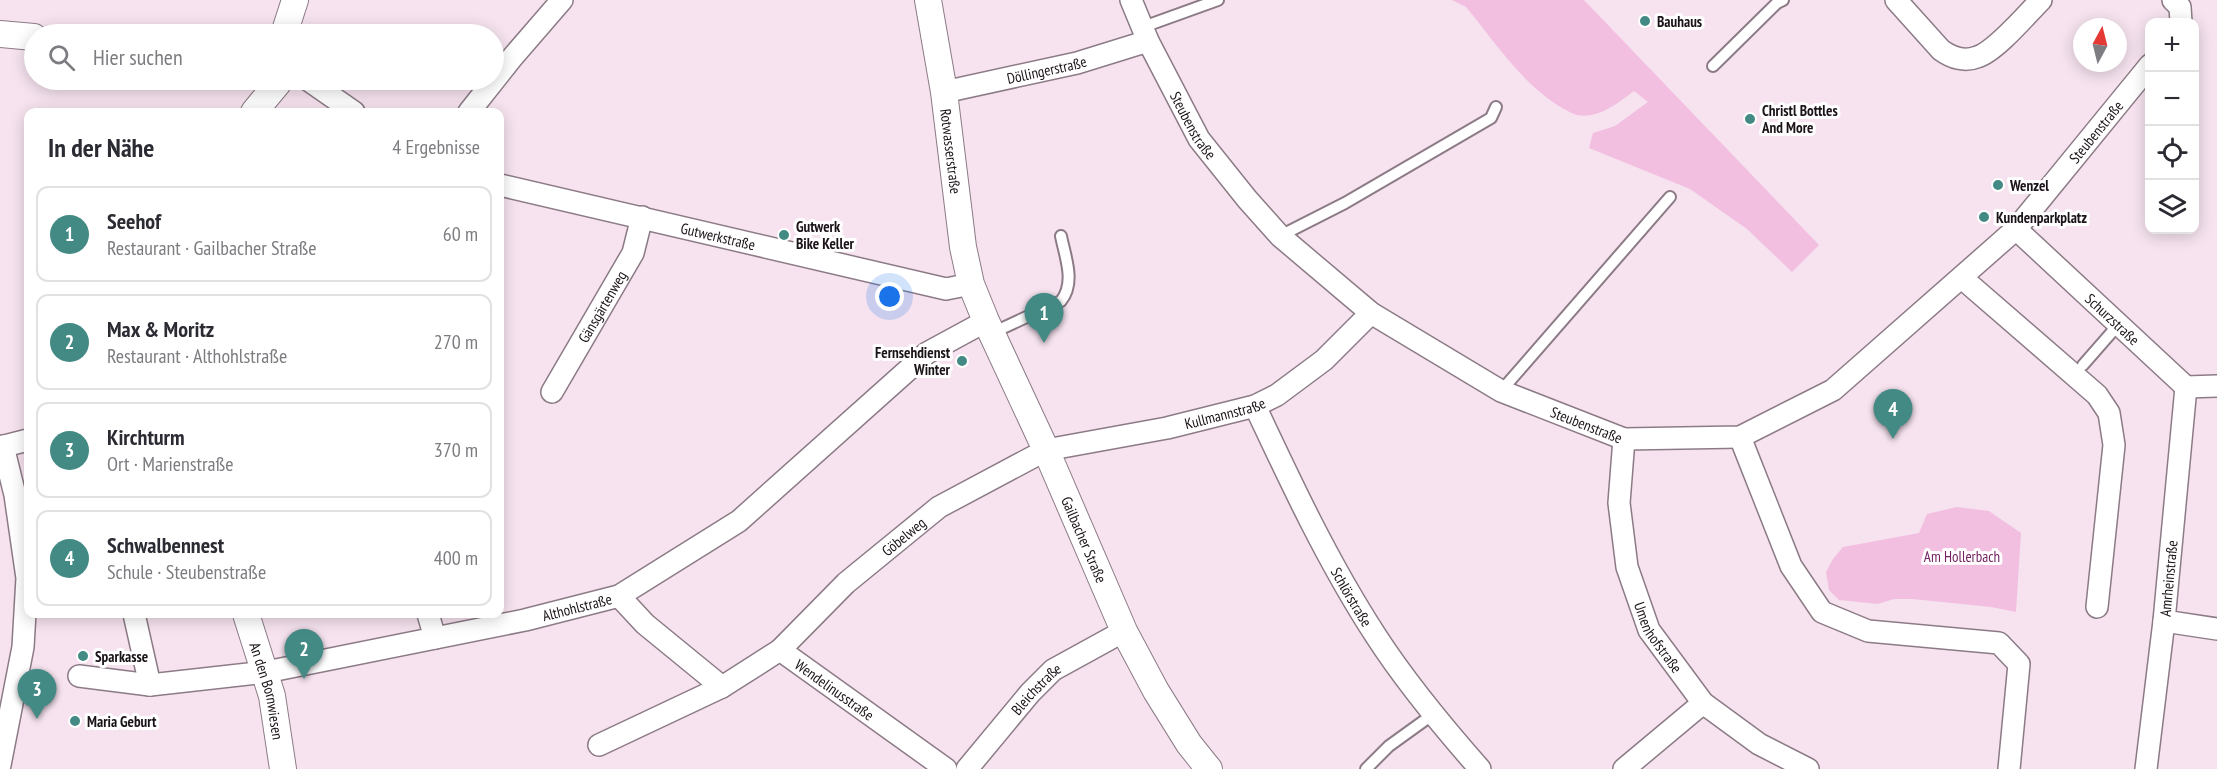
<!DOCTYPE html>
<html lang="de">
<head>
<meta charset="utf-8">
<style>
  body { margin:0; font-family:"PT Sans Narrow",sans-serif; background:#f7f7f7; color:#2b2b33 }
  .controls { position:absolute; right:18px; top:18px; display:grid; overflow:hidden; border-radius:12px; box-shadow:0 3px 15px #0003 }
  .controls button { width:54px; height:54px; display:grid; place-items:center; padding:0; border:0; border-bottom:2px solid #e1e1e2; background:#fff; color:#2b2b33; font:30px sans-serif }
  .compass { position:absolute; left:2073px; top:18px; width:54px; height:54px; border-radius:50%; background:#fff; box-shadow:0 3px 15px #0003; rotate:7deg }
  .you { position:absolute; left:890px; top:297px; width:21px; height:21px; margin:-15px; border:4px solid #fff; border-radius:50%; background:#1a73e8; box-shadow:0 0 0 9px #1a73e833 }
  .badge { display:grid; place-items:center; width:39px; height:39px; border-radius:50%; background:#438a85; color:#fff; font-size:20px; font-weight:700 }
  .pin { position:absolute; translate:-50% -50px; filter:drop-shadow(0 2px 3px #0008) }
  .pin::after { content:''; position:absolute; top:32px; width:21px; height:18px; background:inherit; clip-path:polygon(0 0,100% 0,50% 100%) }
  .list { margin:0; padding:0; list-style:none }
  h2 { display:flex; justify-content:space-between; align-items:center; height:78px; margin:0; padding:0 24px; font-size:26px }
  h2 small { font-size:20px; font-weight:400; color:#7c7c81 }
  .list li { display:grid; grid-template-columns:39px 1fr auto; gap:18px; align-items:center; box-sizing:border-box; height:96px; margin:0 12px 12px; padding:0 12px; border:2px solid #e1e1e2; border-radius:12px }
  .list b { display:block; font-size:22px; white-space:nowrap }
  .list p { margin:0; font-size:20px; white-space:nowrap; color:#7c7c81 }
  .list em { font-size:20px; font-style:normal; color:#7c7c81 }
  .icon { flex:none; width:33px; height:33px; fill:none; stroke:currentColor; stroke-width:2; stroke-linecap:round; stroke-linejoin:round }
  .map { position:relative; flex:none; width:2217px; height:769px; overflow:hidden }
  .search { position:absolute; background:#fff; box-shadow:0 3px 15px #0003; left:24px; top:24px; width:480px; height:66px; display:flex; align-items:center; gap:15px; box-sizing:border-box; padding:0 21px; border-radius:33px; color:#7c7c81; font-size:22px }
  .panel { position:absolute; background:#fff; box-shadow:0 3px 15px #0003; left:24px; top:108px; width:480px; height:510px; border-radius:12px }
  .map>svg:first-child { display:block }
</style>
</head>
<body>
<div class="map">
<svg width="2217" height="769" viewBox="0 0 2217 769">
  <rect width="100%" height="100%" fill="#f6e3ef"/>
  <g fill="#f2bfe1">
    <path d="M1452 0H1584L1819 245 1792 272 1747 229 1690 189 1589 148 1593 133 1615 126 1648 102 1634 91C1618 103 1599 119 1577 115 1573 114 1568 111 1564 109 1523 86 1496 43 1466 7Z"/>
    <path d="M1957 507 1989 511 2021 533 2016 612 1991 607 1912 599H1894L1878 604 1839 600 1829 590 1826 572 1833 559 1843 547 1919 533 1927 514Z"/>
  </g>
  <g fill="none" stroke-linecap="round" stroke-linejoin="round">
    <g stroke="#8c7b86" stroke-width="14">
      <g id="service">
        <path d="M1143 27 1218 0"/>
        <path d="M1713 66 1777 3 1783 0"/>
        <path d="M1280 236 1345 203 1491 118 1496 107"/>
        <path d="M992 333 1061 301C1076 282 1065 257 1061 236"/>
        <path d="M2083 365 2118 325"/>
        <path d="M1501 391 1670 197"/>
        <path d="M1366 769 1389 746 1432 715"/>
      </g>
    </g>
    <g stroke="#8c7b86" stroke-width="24">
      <g id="minor">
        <path id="s1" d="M1131 0 1148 41 1199 139 1247 199 1280 236 1371 313 1501 391 1624 439 1740 437 1833 390 2016 229 2150 65"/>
        <path d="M1896 0 1941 50C1952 58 1965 62 1977 57 1995 52 2027 14 2041 0"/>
        <path d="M2173 0 2180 7 2181 22"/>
        <path d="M308 80 354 112"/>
        <path id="s2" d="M944 92 1077 63 1148 41"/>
        <path d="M469 112 511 59 562 0"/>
        <path id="s3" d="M500 185 946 289 971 284"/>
        <path id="s4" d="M2016 229 2186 387 2217 386"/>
        <path d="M1962 278 2097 395 2109 413 2114 445 2097 607"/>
        <path id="s5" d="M552 392 633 253 642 217"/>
        <path id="s6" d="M1255 406C1292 485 1329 564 1376 636 1407 684 1443 727 1480 769"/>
        <path d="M1740 437 1791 566 1822 612 1868 631 1999 643 2019 664 2009 769"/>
        <path id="s7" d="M1624 439 1619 503 1627 567 1649 630 1703 703 1759 744 1808 769"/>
        <path d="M0 447 28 440"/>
        <path id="s8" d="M619 596 645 624 722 687 780 650 946 769"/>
        <path d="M134 614 150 685"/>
        <path d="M428 614 435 638"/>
        <path d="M2164 621 2217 629"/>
        <path id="s9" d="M780 650 846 583 939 507 1046 450 1167 428 1255 406 1277 395 1324 360 1371 313"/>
        <path id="s10" d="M79 676 150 685 266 672 525 620 619 596 739 521 927 353 986 321"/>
        <path d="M599 745 722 687"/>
        <path d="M0 765 23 647 27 578 15 495 3 446"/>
        <path id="s11" d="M967 769 1030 693 1053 670 1124 631"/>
        <path d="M1624 769 1703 703"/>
        <path id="s12" d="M2146 769 2164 621 2186 387"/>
      </g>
    </g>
    <g stroke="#8c7b86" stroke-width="28">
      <g id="tertiary">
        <path id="s13" d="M928 0 944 92 963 247 971 284 986 321 1046 450 1124 631 1156 691 1189 744 1209 769"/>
        <path d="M0 34 34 37"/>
        <path d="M284 34 295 0"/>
        <path d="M254 112 278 83 279 80"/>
        <path id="s14" d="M246 614 272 696 283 769"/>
      </g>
    </g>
    <use href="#service" stroke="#fff" stroke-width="10"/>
    <use href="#minor" stroke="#fff" stroke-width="21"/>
    <use href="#tertiary" stroke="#fff" stroke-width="26"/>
  </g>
  <g fill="#438a85" stroke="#fff" stroke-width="2">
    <circle cx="1645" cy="21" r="6"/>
    <circle cx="1750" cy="119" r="6"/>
    <circle cx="1998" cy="185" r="6"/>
    <circle cx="1984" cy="217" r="6"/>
    <circle cx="784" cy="235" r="6"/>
    <circle cx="962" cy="361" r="6"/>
    <circle cx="83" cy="656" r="6"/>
    <circle cx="75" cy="721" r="6"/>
  </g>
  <g text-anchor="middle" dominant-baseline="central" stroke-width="6" stroke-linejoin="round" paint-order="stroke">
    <g font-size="15" font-weight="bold" fill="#1a1318" stroke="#fff" text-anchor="start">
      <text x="1657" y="21">Bauhaus</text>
      <text x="1762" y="110">Christl Bottles<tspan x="1762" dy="17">And More</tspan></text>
      <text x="2010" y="185">Wenzel</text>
      <text x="1996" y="217">Kundenparkplatz</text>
      <text x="796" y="226">Gutwerk<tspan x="796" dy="17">Bike Keller</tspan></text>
      <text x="950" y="352" text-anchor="end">Fernsehdienst<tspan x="950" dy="17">Winter</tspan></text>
      <text x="95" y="656">Sparkasse</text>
      <text x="87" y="721">Maria Geburt</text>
    </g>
    <g font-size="15" fill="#1a1318" stroke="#fff">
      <text stroke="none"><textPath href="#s2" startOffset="105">Döllingerstraße</textPath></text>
      <text stroke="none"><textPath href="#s1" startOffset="140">Steubenstraße</textPath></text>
      <text stroke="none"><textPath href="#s1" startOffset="1274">Steubenstraße</textPath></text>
      <text stroke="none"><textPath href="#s13" startOffset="153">Rotwasserstraße</textPath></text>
      <text stroke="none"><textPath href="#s3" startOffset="224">Gutwerkstraße</textPath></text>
      <text stroke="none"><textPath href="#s5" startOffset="99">Gänsgärtenweg</textPath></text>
      <text stroke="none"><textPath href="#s4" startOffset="132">Schurzstraße</textPath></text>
      <text stroke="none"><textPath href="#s9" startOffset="518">Kullmannstraße</textPath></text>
      <text stroke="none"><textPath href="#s1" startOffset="644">Steubenstraße</textPath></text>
      <text stroke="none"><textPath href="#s9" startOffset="168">Göbelweg</textPath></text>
      <text stroke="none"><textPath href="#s13" startOffset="567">Gailbacher Straße</textPath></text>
      <text stroke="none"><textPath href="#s12" startOffset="192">Amrheinstraße</textPath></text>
      <text stroke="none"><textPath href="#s6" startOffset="214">Schlörstraße</textPath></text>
      <text stroke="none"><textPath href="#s10" startOffset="506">Althohlstraße</textPath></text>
      <text stroke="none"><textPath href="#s7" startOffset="206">Umenhofstraße</textPath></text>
      <text stroke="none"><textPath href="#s8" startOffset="274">Wendelinusstraße</textPath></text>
      <text stroke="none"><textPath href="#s11" startOffset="106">Bleichstraße</textPath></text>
      <text stroke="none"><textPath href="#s14" startOffset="80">An den Bornwiesen</textPath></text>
    </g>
    <g font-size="15" fill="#752361" stroke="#fff">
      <text x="1962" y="556">Am Hollerbach</text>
    </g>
  </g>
</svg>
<div class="controls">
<button>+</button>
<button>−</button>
<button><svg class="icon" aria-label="locate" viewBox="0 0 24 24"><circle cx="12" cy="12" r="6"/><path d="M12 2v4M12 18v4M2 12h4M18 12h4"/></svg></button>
<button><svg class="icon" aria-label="layers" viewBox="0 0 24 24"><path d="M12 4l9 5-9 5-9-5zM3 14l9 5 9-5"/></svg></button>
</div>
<svg class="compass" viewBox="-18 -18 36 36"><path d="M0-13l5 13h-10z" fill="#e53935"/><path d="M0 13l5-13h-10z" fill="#7c7c81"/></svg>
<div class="you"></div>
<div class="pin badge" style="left:1044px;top:343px">1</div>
<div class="pin badge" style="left:304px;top:679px">2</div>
<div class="pin badge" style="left:37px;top:719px">3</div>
<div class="pin badge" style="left:1893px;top:439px">4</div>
<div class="search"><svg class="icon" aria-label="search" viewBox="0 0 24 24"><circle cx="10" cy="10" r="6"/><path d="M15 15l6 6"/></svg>Hier suchen</div>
<section class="panel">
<h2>In der Nähe<small>4 Ergebnisse</small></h2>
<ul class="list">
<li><span class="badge">1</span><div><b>Seehof</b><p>Restaurant · Gailbacher Straße</p></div><em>60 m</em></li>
<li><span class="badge">2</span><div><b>Max &amp; Moritz</b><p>Restaurant · Althohlstraße</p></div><em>270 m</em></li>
<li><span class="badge">3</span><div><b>Kirchturm</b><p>Ort · Marienstraße</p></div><em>370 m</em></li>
<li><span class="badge">4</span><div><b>Schwalbennest</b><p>Schule · Steubenstraße</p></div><em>400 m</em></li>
</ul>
</section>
</div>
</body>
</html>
